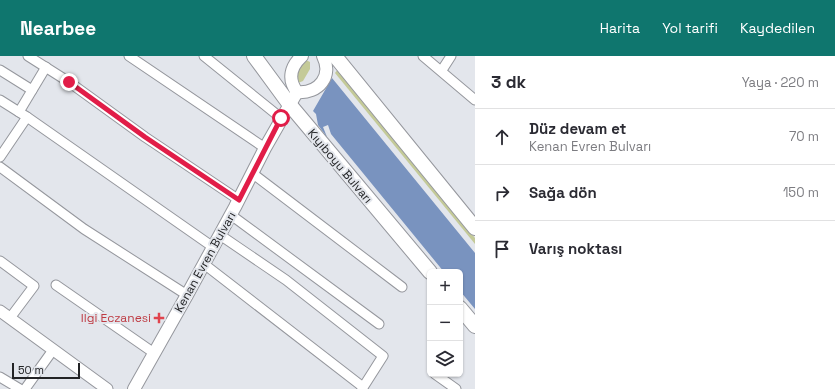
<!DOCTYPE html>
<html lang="tr">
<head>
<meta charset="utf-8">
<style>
  body { margin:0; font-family:"Space Grotesk",sans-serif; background:#f7f7f7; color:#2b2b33 }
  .controls { position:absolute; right:12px; bottom:12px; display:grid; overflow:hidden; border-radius:6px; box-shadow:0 1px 3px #0004 }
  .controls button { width:36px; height:36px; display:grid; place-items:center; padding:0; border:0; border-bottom:1px solid #e1e1e2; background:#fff; color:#2b2b33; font:20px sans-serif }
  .scale { position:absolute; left:12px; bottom:10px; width:68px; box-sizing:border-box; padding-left:4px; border:2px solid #222325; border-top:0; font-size:11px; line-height:14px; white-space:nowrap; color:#222325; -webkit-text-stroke:3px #e3e6ec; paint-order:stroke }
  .stop { position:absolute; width:12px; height:12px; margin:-9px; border:3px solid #e11d48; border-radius:50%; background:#fff }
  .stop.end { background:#e11d48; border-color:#fff; box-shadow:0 1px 4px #0008 }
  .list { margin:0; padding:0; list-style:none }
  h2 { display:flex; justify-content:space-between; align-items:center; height:52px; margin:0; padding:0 16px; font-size:17px }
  h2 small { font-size:13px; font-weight:400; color:#7c7c81 }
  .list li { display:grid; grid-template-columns:26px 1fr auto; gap:12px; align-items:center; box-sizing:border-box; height:56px; padding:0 16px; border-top:1px solid #e1e1e2 }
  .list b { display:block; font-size:15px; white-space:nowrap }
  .list p { margin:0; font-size:13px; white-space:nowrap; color:#7c7c81 }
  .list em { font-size:13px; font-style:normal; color:#7c7c81 }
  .icon { flex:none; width:22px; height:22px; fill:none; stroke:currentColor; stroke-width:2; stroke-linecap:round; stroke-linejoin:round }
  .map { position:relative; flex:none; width:475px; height:333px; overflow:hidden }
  header { display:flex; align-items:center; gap:24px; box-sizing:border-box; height:56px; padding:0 20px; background:#0f766e; color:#fff }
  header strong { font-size:19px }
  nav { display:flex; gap:22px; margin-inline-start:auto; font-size:14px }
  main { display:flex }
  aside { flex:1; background:#fff }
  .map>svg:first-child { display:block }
</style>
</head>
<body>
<header>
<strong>Nearbee</strong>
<nav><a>Harita</a><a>Yol tarifi</a><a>Kaydedilen</a></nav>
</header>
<main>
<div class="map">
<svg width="475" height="333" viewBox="0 0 475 333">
  <rect width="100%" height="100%" fill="#e3e6ec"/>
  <g fill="#c4ca98">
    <path d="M306 4 310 6V13L303 25 298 27 294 23 301 6Z"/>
    <path d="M338 13 475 182V188L335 17Z"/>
  </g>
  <path fill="#7993bf" d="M332 22 475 197V253L460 235V216H444L331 78 328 69 323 71 327 81 318 69 316 58 313 55Z"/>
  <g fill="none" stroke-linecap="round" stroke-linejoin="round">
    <g stroke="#95979d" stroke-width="11">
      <g id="minor">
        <path d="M28 0 69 26 145 81 239 144"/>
        <path d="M129 0 265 92"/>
        <path d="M204 0 281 62"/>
        <path d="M423 0 475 44"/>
        <path d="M0 14 32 34"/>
        <path d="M442 14 451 0"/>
        <path d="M0 44 27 61 213 191"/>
        <path d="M19 56 46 11"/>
        <path d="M0 101 27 61"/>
        <path d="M0 111 84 173 187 239"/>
        <path d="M252 117 402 231"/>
        <path d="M231 159 379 268"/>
        <path d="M220 179 286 224 383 300 362 333"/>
        <path d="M0 205 34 230 10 262"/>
        <path d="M204 208 363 331"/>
        <path d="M56 229 154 297"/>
        <path d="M435 318 456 333"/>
        <path d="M0 321 20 333"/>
        <path d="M25 333 53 294"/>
      </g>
    </g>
    <g stroke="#95979d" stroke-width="13">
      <path id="tertiary" d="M0 255 107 333"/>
    </g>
    <g stroke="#95979d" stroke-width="14">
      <g id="secondary">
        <path d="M302 0C291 10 287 23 297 36 319 38 333 20 323 0"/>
        <path d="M134 333 187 239 235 151 265 92 297 36"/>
      </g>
    </g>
    <g stroke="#95979d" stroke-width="16">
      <g id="primary">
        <path d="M254 0 290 49 430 216"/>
        <path d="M335 0 475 172"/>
        <path d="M460 252 475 270"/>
      </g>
    </g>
    <use href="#minor" stroke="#fff" stroke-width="9"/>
    <use href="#tertiary" stroke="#fff" stroke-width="11"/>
    <use href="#secondary" stroke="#fff" stroke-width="12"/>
    <use href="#primary" stroke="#fff" stroke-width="14"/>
  </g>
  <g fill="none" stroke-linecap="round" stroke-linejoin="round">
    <path stroke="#e11d48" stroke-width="5" d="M69 26 145 81 239 144 281 62"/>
  </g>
  <path fill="#e0444e" stroke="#e3e6ec" stroke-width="1.5" d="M157 256h4v4h4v4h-4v4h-4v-4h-4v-4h4z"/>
  <g text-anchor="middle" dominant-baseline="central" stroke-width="4" stroke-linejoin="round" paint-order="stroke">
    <g font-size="12" fill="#222325" stroke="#e3e6ec">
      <text transform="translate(340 110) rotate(50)">Kıyıboyu Bulvarı</text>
      <text transform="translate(205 206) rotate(-61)">Kenan Evren Bulvarı</text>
    </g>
    <g font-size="12" fill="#be3a42" stroke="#e3e6ec" text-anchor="end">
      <text x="151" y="262">Ilgi Eczanesi</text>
    </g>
  </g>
</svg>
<div class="controls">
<button>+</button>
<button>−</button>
<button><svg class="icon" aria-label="layers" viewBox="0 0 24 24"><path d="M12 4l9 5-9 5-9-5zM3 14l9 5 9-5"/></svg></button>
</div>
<div class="scale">50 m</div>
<div class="stop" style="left:281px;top:62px"></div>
<div class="stop end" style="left:69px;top:26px"></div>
</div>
<aside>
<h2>3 dk<small>Yaya · 220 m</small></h2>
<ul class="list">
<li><svg class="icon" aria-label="ahead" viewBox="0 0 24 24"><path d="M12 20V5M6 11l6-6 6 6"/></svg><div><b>Düz devam et</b><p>Kenan Evren Bulvarı</p></div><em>70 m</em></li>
<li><svg class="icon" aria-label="right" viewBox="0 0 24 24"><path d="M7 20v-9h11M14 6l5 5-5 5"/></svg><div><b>Sağa dön</b></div><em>150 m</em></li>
<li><svg class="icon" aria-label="arrive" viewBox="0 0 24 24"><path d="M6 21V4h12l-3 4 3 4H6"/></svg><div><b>Varış noktası</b></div></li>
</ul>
</aside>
</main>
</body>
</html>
